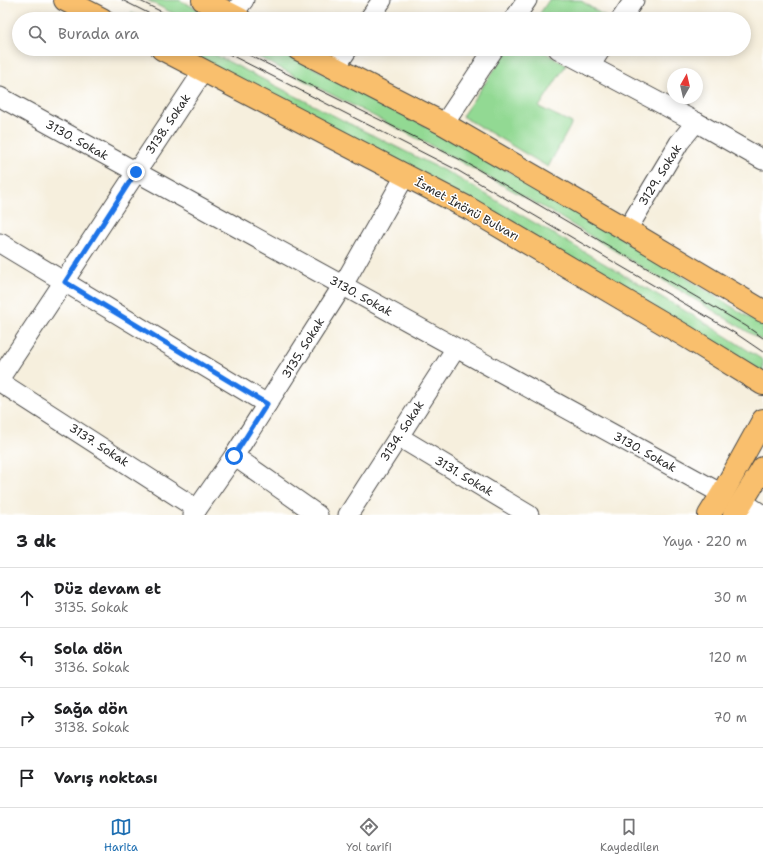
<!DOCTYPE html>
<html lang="tr">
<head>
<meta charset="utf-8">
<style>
  body { margin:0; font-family:"Shantell Sans",sans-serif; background:#f6f6f6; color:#202124 }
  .compass { position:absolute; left:667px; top:68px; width:36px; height:36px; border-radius:50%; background:#fff; box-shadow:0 2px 10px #0003; rotate:8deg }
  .stop { position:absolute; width:12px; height:12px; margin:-9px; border:3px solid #1a73e8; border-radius:50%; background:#fff }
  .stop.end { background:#1a73e8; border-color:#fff; box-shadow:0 1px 4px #0008 }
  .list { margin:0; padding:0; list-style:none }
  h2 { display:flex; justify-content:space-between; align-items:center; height:52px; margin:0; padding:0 16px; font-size:17px }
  h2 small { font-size:13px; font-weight:400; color:#757577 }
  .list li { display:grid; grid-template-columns:26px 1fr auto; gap:12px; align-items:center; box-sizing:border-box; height:60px; padding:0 16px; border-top:1px solid #e0e0e0 }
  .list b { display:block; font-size:15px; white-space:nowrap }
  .list p { margin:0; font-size:13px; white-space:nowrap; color:#757577 }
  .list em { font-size:13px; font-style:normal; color:#757577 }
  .icon { flex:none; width:22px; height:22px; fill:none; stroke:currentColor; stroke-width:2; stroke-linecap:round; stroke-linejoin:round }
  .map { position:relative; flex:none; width:763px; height:515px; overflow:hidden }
  .search { position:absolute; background:#fff; box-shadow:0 2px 10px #0003; left:12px; right:12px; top:12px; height:44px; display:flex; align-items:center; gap:10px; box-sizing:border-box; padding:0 14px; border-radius:22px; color:#757577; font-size:15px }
  .sheet { height:292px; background:#fff }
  nav { display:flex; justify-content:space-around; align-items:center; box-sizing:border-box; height:56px; border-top:1px solid #e0e0e0; background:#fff; font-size:11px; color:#757577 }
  nav a { display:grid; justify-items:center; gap:2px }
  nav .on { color:#1f6fb2 }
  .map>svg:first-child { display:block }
</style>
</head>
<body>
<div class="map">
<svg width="763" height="515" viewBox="0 0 763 515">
  <rect width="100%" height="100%" fill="#fff"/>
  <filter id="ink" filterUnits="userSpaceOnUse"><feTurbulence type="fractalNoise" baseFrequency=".025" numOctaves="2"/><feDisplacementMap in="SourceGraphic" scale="8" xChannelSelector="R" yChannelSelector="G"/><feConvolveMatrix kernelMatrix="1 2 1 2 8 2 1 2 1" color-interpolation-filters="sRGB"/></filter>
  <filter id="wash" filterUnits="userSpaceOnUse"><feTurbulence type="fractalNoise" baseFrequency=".012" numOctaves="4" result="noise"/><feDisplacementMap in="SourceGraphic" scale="16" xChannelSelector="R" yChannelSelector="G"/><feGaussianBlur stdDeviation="0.9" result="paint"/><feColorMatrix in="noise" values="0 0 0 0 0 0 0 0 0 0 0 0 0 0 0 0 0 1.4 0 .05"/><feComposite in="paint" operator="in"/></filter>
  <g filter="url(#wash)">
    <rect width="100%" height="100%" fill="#f6efdd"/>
    <g fill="#92d993" stroke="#5e825f">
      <path d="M147 0H179L218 19H184Z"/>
      <path d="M549 0H580L607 18 536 19Z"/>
      <path d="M132 13 144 19H127L125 16Z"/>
      <path d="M181 49H204L354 126 451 174 699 319 763 360V372Z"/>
      <path d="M243 49H277L461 144 583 214 763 326V341L548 210 430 145Z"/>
      <path d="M509 49H539L566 65 539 107 572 123 548 167 462 116Z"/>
    </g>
  </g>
  <g filter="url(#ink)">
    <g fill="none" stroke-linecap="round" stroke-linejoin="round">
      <g stroke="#494846" stroke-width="21">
        <g id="minor">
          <path d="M232 15 244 0"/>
          <path d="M369 19 382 0"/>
          <path d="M514 19 527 0"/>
          <path d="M621 19 634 0"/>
          <path d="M558 49 696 122 763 160"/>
          <path d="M590 66 601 49"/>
          <path d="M335 68 348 49"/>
          <path d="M0 97 722 494"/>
          <path d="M444 124 494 49"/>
          <path d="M627 230 679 143 696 122"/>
          <path d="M0 243 267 404"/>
          <path d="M0 378 204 70"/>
          <path d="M0 382 197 509"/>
          <path d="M399 437 529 515"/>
          <path d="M234 456 318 515"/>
          <path d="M743 502 763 515"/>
          <path d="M193 515 234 456 343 285 405 176"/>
          <path d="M348 515 456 348"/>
        </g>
      </g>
      <g stroke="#494846" stroke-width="24">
        <g id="major">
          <path d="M65 0 102 19"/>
          <path d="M203 0 240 19"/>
          <path d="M162 49 470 209 687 337 763 384"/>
          <path d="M298 49 444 124 627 230 763 311"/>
          <path d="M709 515 722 494 763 420"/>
          <path d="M734 515 763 468"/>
        </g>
      </g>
      <use href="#minor" stroke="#fff" stroke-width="19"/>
      <use href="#major" stroke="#f9bf6d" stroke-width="22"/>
      <g stroke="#2b2b2b" stroke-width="1">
        <path d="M122 0 160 19"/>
        <path d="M138 0 176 19"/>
        <path d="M219 49 457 170 738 335 763 352"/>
        <path d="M237 49 467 163 746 326 763 338"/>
      </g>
    </g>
  </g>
  <g fill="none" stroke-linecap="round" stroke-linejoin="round" filter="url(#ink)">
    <path stroke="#1a73e8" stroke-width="5" d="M136 172 65 282 267 404 234 456"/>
  </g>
  <g text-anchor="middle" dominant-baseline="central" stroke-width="3" stroke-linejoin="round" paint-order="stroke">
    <g font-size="12" fill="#2b2b2b" stroke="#fff">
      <text transform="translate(168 124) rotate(-56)">3138. Sokak</text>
      <text transform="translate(77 140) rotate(29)">3130. Sokak</text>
      <text transform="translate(660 175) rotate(-58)">3129. Sokak</text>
      <text transform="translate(467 209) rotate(29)">İsmet İnönü Bulvarı</text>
      <text transform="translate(361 296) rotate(29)">3130. Sokak</text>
      <text transform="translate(303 348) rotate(-58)">3135. Sokak</text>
      <text transform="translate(402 431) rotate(-57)">3134. Sokak</text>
      <text transform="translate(99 445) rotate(33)">3137. Sokak</text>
      <text transform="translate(645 452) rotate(29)">3130. Sokak</text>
      <text transform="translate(464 476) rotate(31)">3131. Sokak</text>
    </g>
  </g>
</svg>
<svg class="compass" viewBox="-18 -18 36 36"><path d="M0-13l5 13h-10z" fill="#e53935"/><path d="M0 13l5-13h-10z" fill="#757577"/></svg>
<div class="stop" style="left:234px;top:456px"></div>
<div class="stop end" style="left:136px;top:172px"></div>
<div class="search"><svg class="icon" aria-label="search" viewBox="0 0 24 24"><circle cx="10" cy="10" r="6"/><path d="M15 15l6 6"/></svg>Burada ara</div>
</div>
<section class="sheet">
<h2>3 dk<small>Yaya · 220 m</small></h2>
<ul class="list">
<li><svg class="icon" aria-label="ahead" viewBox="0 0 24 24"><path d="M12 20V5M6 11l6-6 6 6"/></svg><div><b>Düz devam et</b><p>3135. Sokak</p></div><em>30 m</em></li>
<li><svg class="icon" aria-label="left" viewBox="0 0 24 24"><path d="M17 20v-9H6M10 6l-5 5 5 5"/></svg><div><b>Sola dön</b><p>3136. Sokak</p></div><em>120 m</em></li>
<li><svg class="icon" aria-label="right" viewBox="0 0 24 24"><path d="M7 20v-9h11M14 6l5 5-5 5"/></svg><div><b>Sağa dön</b><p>3138. Sokak</p></div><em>70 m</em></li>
<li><svg class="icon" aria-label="arrive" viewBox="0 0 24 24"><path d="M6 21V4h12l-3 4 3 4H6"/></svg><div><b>Varış noktası</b></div></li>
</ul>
</section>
<nav>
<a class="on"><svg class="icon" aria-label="map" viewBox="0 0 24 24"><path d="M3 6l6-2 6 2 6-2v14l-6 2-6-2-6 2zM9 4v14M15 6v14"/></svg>Harita</a>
<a><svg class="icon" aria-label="directions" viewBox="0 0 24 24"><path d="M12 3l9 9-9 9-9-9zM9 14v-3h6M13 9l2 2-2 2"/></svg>Yol tarifi</a>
<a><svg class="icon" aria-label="saved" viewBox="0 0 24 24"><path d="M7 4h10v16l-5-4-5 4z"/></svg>Kaydedilen</a>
</nav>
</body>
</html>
